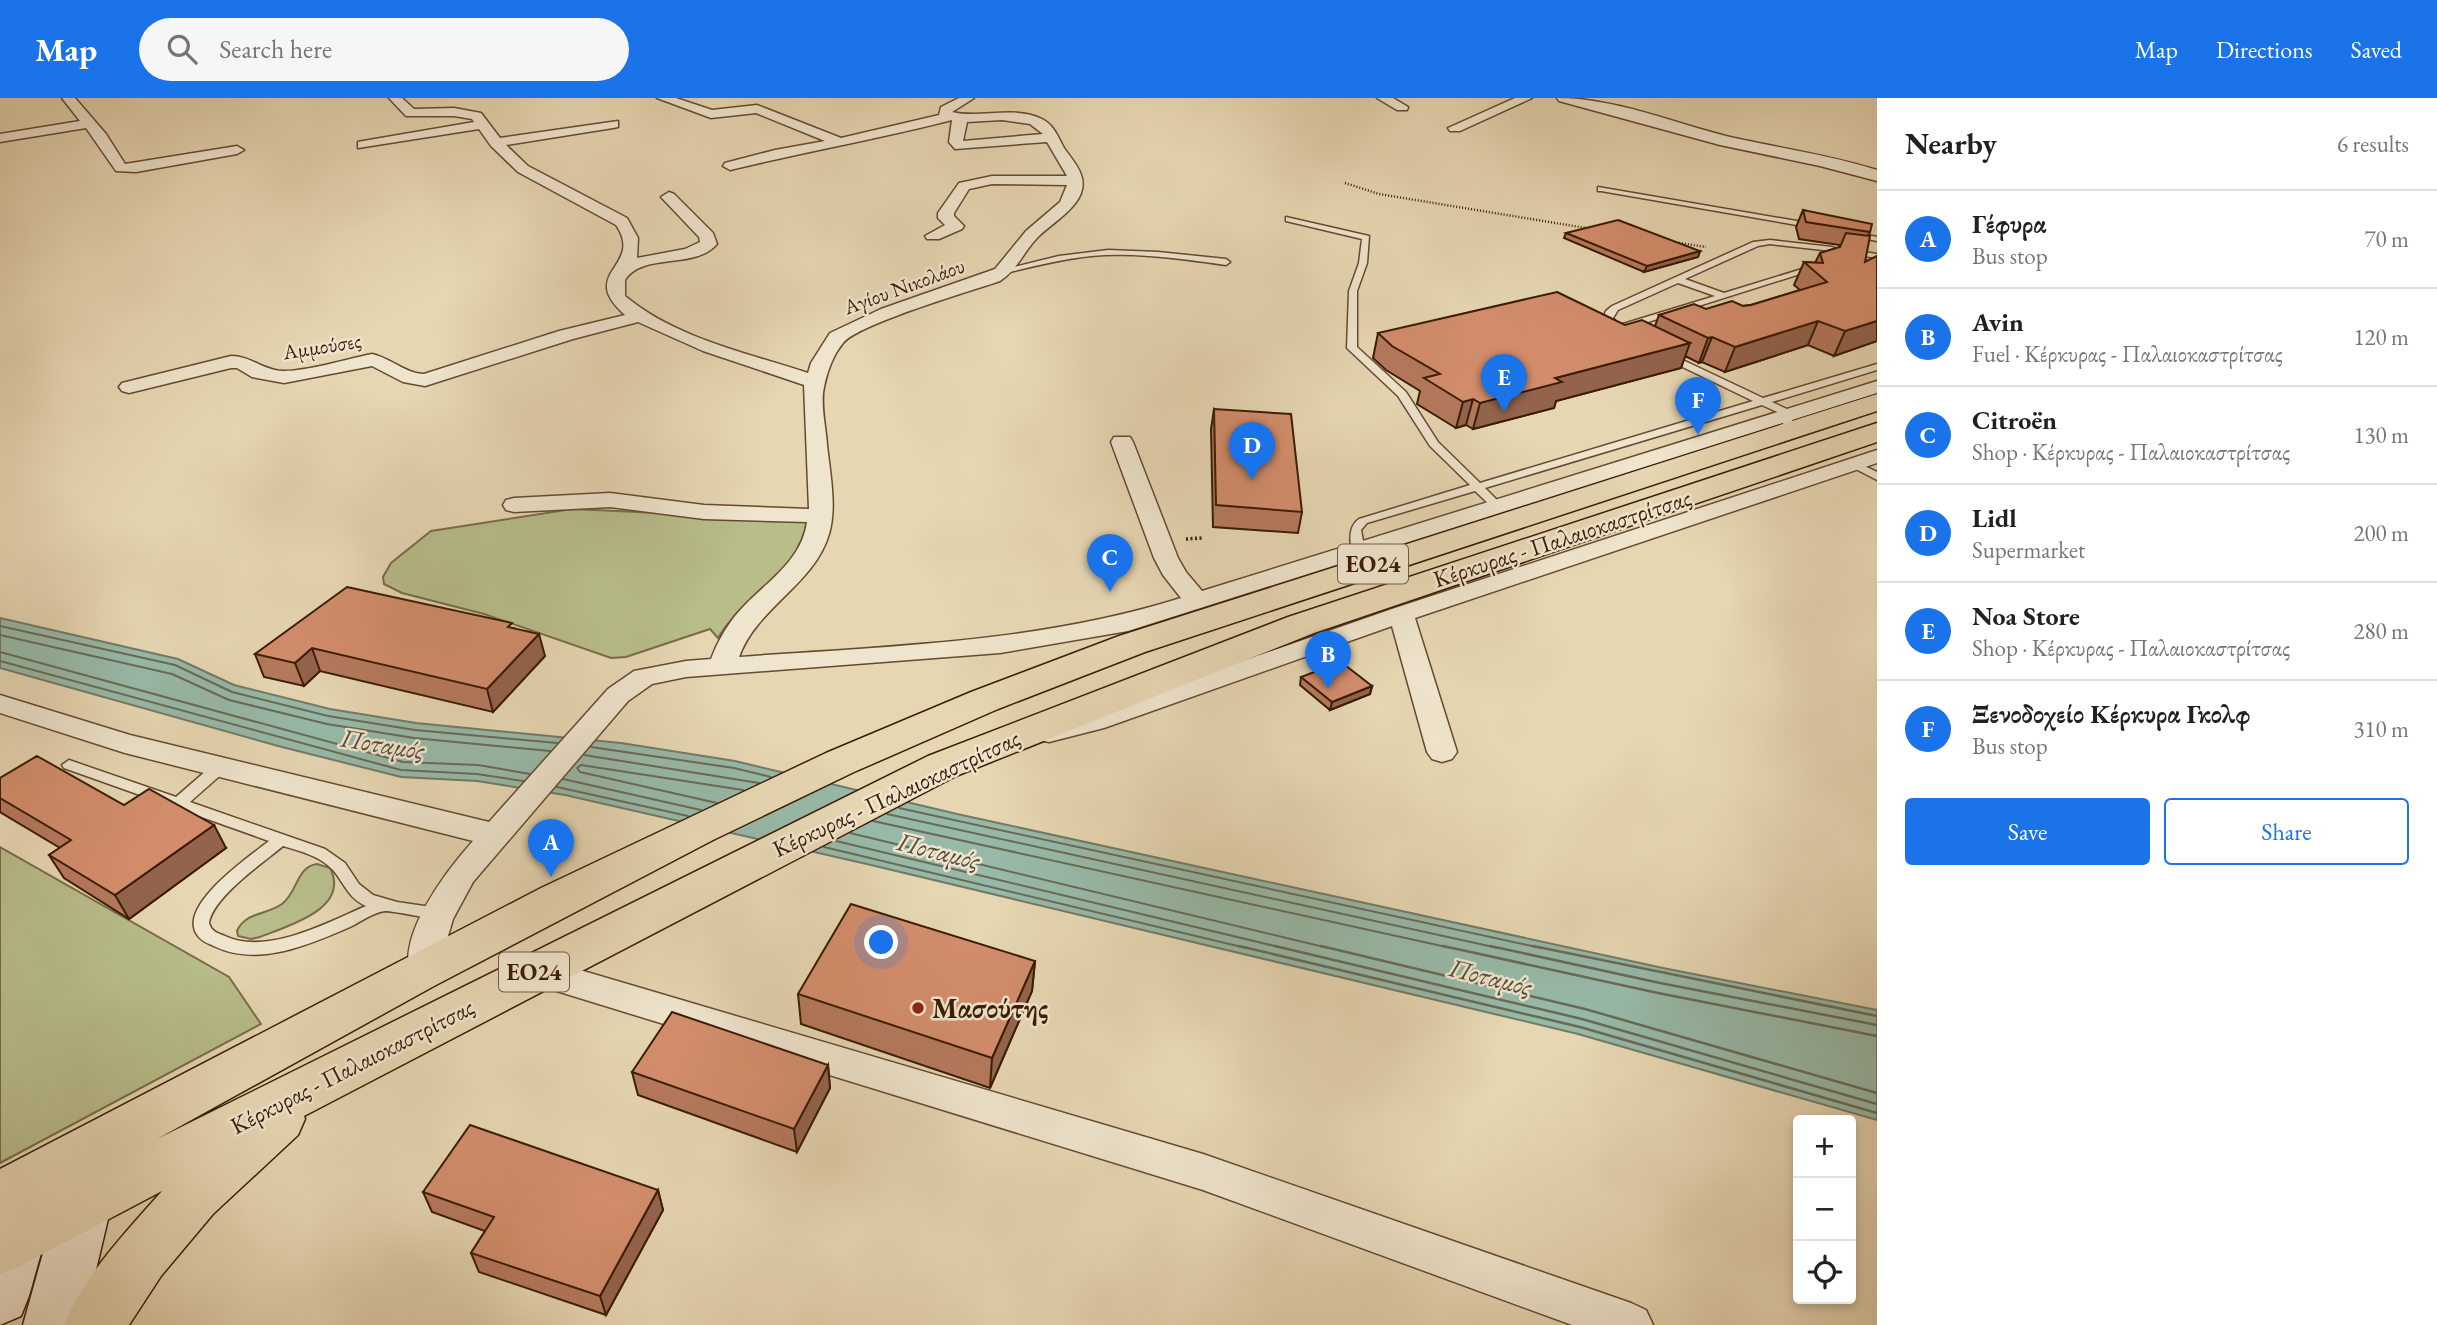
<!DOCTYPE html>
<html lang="en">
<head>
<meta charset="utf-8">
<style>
  body { margin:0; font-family:"EB Garamond",serif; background:#f6f6f6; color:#202124 }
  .controls { position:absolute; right:21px; bottom:21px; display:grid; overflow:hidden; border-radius:7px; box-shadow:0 4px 10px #0003 }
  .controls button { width:63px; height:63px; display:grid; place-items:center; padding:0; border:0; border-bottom:2px solid #e0e0e0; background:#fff; color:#202124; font:35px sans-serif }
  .you { position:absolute; left:882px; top:845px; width:24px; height:24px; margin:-18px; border:5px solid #fff; border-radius:50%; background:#1a73e8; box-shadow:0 0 0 10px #1a73e833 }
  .badge { display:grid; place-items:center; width:46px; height:46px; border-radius:50%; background:#1a73e8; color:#fff; font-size:23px; font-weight:700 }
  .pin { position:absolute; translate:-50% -58px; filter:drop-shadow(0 2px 4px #0008) }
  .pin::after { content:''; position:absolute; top:37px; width:24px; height:21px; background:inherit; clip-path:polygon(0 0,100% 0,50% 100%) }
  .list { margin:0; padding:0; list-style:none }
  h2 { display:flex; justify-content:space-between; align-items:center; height:91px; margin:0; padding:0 28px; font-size:30px }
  h2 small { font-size:23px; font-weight:400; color:#757577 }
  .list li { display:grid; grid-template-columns:46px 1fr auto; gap:21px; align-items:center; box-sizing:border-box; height:98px; padding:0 28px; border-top:2px solid #e0e0e0 }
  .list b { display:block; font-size:26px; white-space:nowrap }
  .list p { margin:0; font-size:23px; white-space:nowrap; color:#757577 }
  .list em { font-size:23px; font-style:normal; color:#757577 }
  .actions { display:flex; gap:14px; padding:21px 28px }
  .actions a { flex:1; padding:16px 0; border:2px solid #1a73e8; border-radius:7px; text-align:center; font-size:24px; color:#1a73e8 }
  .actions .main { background:#1a73e8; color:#fff }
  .icon { flex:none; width:38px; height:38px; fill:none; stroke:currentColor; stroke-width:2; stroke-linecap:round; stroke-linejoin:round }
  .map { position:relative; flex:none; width:1877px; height:1227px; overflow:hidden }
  header { display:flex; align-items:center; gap:42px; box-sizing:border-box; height:98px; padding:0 35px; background:#1a73e8; color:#fff }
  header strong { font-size:33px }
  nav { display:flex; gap:38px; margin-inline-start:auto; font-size:24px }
  .search { width:490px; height:63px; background:#f6f6f6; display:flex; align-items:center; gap:18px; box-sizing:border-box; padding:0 24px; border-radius:38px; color:#757577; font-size:26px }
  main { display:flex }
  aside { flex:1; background:#fff }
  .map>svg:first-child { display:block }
</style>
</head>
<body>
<header>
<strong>Map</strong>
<div class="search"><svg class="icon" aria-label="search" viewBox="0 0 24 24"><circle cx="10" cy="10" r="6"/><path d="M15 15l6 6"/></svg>Search here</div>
<nav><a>Map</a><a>Directions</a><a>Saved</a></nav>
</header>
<main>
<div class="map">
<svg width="1877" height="1227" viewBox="0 0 1877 1227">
  <rect width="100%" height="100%" fill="#e6d6b2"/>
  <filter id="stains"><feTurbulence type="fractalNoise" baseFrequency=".00286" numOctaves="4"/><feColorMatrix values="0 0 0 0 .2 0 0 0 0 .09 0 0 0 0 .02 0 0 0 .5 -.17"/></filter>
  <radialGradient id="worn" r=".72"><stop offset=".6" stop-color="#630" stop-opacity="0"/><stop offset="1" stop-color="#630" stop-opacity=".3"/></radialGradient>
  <g fill="#b8bd8a" stroke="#796c48" stroke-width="2">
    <path d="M572 411 813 422C810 430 808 441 804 448 784 483 740 502 718 540L710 531 626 559 611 560 484 516 402 495 384 486 383 479 391 465 431 433Z"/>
    <path d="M0 749 229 879 261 926 0 1065Z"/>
    <path d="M317 766 330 770C351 811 287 828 260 839L251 841 238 838 237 833C245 814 267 817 282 806 298 794 296 769 317 766Z"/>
  </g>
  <path fill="#97b9a8" stroke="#727a67" stroke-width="2" d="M0 520 178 561 234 587 330 611 416 625 621 645 735 663 957 716 1663 870 1877 912V1022L1578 936 871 767 565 697 477 683 401 679 278 648 0 570Z"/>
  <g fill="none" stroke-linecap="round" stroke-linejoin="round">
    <g stroke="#686a56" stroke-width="2">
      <path d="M0 528 175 567 232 594 328 618 415 632 557 645"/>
      <path d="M0 537 172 576 229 602 327 626 414 640 550 653"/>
      <path d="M0 554 403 664 478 667 530 676"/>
      <path d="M0 563 401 672 477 676 523 683"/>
      <path d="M591 649 734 670 771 679"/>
      <path d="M584 657 759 685"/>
      <path d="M563 681 701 712"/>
      <path d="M557 689 688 718"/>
      <path d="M717 705 580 674 577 670 581 667 743 692"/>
      <path d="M899 710 1541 850"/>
      <path d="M887 716 1498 850"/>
      <path d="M873 723 1451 850"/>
      <path d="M850 735 1328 850"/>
      <path d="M836 743 1283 850"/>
      <path d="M824 749 1246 850"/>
    </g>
    <g stroke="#686a56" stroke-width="2.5">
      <path d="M1239 848 1580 929 1877 1015"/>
      <path d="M1275 848 1582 921 1877 1006"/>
      <path d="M1321 848 1585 911 1877 995"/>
      <path d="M1443 848 1658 895 1877 938"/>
      <path d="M1490 848 1660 885 1877 927"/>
      <path d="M1533 848 1877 918"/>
    </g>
    <g stroke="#654a30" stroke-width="3">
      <g id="service">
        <path d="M1598 89 1814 126 1818 128 1814 130 1601 93H1598Z"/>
        <path d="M1286 119 1369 138 1367 165 1357 193V249L1406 294 1438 344 1480 385 1753 303 1664 260V256H1670L1763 300 1877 266V272L1772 304 1793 314 1794 316 1791 327H1783L1784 317 1762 307 1485 390 1502 407V411H1494L1475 393 1367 425 1361 432 1368 470 1362 474 1358 473C1352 458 1344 431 1359 421L1470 387 1430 348 1398 298 1347 250 1349 193 1359 165 1362 141 1286 123Z"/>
        <path d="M1851 133 1877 139V143L1848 137 1847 135Z"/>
        <path d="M1770 142 1832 149 1836 151 1832 153 1770 146 1758 148 1685 181 1724 195 1815 167 1822 169 1629 230H1623V226L1715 198 1678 185 1618 212 1613 220 1621 231 1619 233H1613L1603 220 1606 213 1612 208 1753 144Z"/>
        <path d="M1844 151 1877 156V160L1844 155Z"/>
        <path d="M1108 152 1158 154 1226 161 1230 164 1226 167C1181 161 1136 154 1091 158 1062 161 1034 168 1006 175L1002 172 1059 158Z"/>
        <path d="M1854 363 1877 374V382L1850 368 1849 366Z"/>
        <path d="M69 662 176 699 214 666H224L226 670 224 674 190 704 325 751 345 765 359 786 373 797 397 804 438 810 444 812 446 816 444 820 438 822C427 820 394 813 385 813 374 814 360 824 350 829 311 846 259 869 216 849 210 846 202 844 198 838 175 809 249 759 269 743L64 670 62 667ZM283 748C300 753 320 758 333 772 345 786 348 800 366 808 328 824 267 858 225 838 217 835 211 833 209 825 213 799 263 765 283 748Z"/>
      </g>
    </g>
    <g stroke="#654a30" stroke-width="3">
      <g id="minor">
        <path d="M62 0H75L106 36 125 66 237 48 244 52 237 56 136 74 116 73 86 30 0 44V36L80 23Z"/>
        <path d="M389 0H402L414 11 454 10 481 15 500 40 618 23V29L613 30 506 47 528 68 627 120 638 140 637 160 685 151 700 144 699 139 661 99 669 94 674 96 713 135 717 146C695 172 642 154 625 182V198C675 240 747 255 808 275L811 265 830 235 881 211 995 171 1026 133 1060 104 1067 87 992 86 969 91 954 115V118L964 128 962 131 939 141H927L925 138 945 127 938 120V115L959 85 992 78H1067L1047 44 955 51 949 44 952 22C878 41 804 54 730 72L723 68 725 65 775 52 825 43 756 15 711 20 657 0H676L712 12 757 7 841 40 939 17 941 9 959 0H974L952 14C981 21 1013 7 1042 21 1054 27 1058 39 1064 50 1070 59 1078 67 1081 77 1091 104 1054 123 1038 139 1024 153 1018 171 1000 183 971 193 858 226 843 245 833 257 827 274 824 289 820 306 826 329 827 347 830 375 837 409 829 436 814 487 757 509 739 559 887 548 1038 545 1181 500L1163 477 1154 460 1111 344 1114 339H1130L1133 344 1178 460 1186 474 1202 493 1877 283V295L1128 533 1000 555 686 579 652 586 628 603 473 784 453 821 446 845 442 872 437 882 425 886 413 882C392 842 448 771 473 743L125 655 0 615V597L130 637 489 724 608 591 634 573 686 563 711 561C717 545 725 531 735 518 760 487 801 467 807 424L704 421 610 409 514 414 506 412 503 407 506 402 514 400 610 395 704 407 809 411 804 287 703 253 638 224 573 241 425 288 403 284 372 268 284 285 252 279 237 270H231L129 295 122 293 119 289 122 285 231 258C251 258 264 273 284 273 309 273 346 261 372 256 390 260 407 276 424 276L559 233 625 217C576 174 645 169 616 127L518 74 491 48 479 31 358 50V44L363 43 474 24 472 21 454 18H406ZM1002 22 1030 26 1043 36 963 43 967 24Z"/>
        <path d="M1377 0H1393L1408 9 1407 12H1397Z"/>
        <path d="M1515 0H1532L1460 33H1450L1448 30Z"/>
        <path d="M1877 352V365L1415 520 1457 654 1452 661 1442 664 1432 661 1427 654 1392 528 1104 630 1049 644 1039 642 1035 635 1039 628 1087 617 1392 511Z"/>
        <path d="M536 859 1203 1056 1631 1205 1646 1212 1653 1227H1572L1203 1092 524 883 519 873 524 863Z"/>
      </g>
    </g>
    <g stroke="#654a30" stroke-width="3">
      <path id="tertiary" d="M1557 0C1616 0 1673 25 1730 39 1779 50 1829 57 1877 72V83L1820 68 1720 47 1559 3Z"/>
    </g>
    <g stroke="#3a1c05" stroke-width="3">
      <g id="secondary">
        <path d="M89 1062 108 1069 116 1087 83 1227H23L62 1087 70 1069Z"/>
        <path d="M22 1097 42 1104 50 1123 29 1198 21 1218 0 1227V1109L2 1104Z"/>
      </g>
    </g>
    <g stroke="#3a1c05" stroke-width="3">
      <path id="primary" d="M1877 296V313L1145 554 998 611 854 674 713 742 434 888 157 1041 928 658 1288 519 1877 325V344L1314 535 956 678 304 1018 305 1021 298 1037 213 1116 161 1178 129 1227H64C85 1176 126 1134 162 1093L20 1168 0 1176V1071L541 790 826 655 971 594 1119 538Z"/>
    </g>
    <g stroke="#3a1c05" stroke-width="2.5" stroke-dasharray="1 2" stroke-linecap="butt">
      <path d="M1345 85 1379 96 1592 131"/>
      <path d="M1673 144 1706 149"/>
    </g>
    <path stroke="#3a1c05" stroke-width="3.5" stroke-dasharray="2 2.5" stroke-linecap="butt" d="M1186 441 1203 440"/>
    <use href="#service" fill="#efe4cd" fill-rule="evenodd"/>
    <use href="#minor" fill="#efe4cd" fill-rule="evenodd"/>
    <use href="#tertiary" fill="#efe4cd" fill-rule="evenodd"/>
    <use href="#secondary" fill="#efe4cd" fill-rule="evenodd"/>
    <use href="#primary" fill="#e6d6b2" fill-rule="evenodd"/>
  </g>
  <g fill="#b5795d" stroke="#3a1c05" stroke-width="2">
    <path d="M1803 112 1870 134 1868 138 1865 164 1877 158V243L1834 258 1808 247 1725 274 1702 264 1699 265 1685 258 1681 270 1556 303 1554 310 1473 331 1466 327 1456 330 1417 306 1420 293 1386 272 1373 260 1378 235 1655 228 1659 217 1751 207 1800 192 1794 187 1804 164 1815 165 1820 155 1840 149V147L1799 141 1796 129Z"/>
    <path d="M1566 135 1700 153 1698 159 1644 174 1564 140Z"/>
    <path d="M1214 311 1302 414 1298 435 1213 429 1211 331Z"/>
    <path d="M514 530 545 558 493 614 320 573 304 588 264 579 255 556Z"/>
    <path d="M1301 579 1372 588 1370 596 1330 612 1300 587Z"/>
    <path d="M0 680 124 707 226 750 129 821 64 780 49 757 60 750 0 714Z"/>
    <path d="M1035 863 1032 893 990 990 801 926 798 896Z"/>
    <path d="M828 967 830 990 797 1054 638 997 632 974Z"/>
    <path d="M658 1092 663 1112 606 1217 479 1174 471 1155 485 1133 432 1114 423 1094Z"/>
  </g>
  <g fill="#94634c" stroke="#3a1c05" stroke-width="2">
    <path d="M1700 153 1698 159 1644 174 1647 168Z"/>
    <path d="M1818 223 1808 247 1725 274 1735 249Z"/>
    <path d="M1877 223V243L1834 258 1845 233Z"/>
    <path d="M1712 239 1702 264 1699 265 1708 240Z"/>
    <path d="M1690 245 1681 270 1556 303 1554 310 1473 331 1480 305 1555 280Z"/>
    <path d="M1473 301 1466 327 1456 330 1463 304Z"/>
    <path d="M539 536 545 558 493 614 487 591Z"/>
    <path d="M312 550 320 573 304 588 295 565Z"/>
    <path d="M1372 588 1370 596 1330 612 1332 604Z"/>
    <path d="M214 727 226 750 129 821 115 797Z"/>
    <path d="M1035 863 1032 893 990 990 992 960Z"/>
    <path d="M828 967 830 990 797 1054 794 1031Z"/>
    <path d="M658 1092 663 1112 606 1217 600 1198Z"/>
  </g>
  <g fill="#d38d6c" stroke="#3a1c05" stroke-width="2">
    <path d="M1803 112 1872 126 1870 134 1806 124Z"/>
    <path d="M1618 122 1700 153 1647 168 1566 135Z"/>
    <path d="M1846 135 1870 138 1865 164 1877 158V223L1845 233 1818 223 1735 249 1712 239 1708 240 1659 217 1694 206 1706 211 1732 203 1743 208 1751 207 1827 184 1804 164 1823 165 1820 155 1840 149Z"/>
    <path d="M1557 194 1625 227 1642 222 1690 245 1555 280 1562 284 1480 305 1473 301 1463 304 1424 280 1440 276 1392 248 1378 235Z"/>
    <path d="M1214 311 1291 316 1302 414 1216 407Z"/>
    <path d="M347 489 512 525 508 529 539 536 487 591 312 550 295 565 255 556Z"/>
    <path d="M1341 564 1372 588 1332 604 1301 579Z"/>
    <path d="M37 658 124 707 149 691 214 727 115 797 49 757 71 742 0 700V680Z"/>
    <path d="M851 806 1035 863 992 960 798 896Z"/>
    <path d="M672 914 828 967 794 1031 632 974Z"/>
    <path d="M470 1027 658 1092 600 1198 471 1155 494 1119 423 1094Z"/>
  </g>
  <circle fill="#8f2418" stroke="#efe4cd" stroke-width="2.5" cx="918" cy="910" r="7"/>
  <g text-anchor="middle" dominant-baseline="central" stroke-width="5" stroke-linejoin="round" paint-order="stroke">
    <g font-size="21" fill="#3a1c05" stroke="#efe4cd">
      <text transform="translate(904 188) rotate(-20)">Αγίου Νικολάου</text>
      <text transform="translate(322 248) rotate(-9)">Αμμούσες</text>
    </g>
    <g fill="#efe4cd" stroke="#705841" stroke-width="2">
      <rect x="1338" y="446.5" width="70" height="39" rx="5"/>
      <rect x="499" y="854.5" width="70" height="39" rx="5"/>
    </g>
    <g font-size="23" font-weight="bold" fill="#3a1c05">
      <text x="1373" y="466">ΕΟ24</text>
      <text x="534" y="874">ΕΟ24</text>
    </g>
    <g font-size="24" fill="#3a1c05" stroke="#efe4cd">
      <text transform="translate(1562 440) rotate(-18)">Κέρκυρας - Παλαιοκαστρίτσας</text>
      <text transform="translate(896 695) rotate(-25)">Κέρκυρας - Παλαιοκαστρίτσας</text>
      <text transform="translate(352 968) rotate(-27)">Κέρκυρας - Παλαιοκαστρίτσας</text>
    </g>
    <g font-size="26" font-style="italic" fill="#564b36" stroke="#efe4cd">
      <text transform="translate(383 646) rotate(9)">Ποταμός</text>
      <text transform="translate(939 753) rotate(14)">Ποταμός</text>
      <text transform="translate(1491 879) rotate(14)">Ποταμός</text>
    </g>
    <g font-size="28" font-weight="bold" fill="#3a1c05" stroke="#efe4cd" text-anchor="start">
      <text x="932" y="910">Μασούτης</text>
    </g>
  </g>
  <rect width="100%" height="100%" filter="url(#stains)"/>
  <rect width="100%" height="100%" fill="url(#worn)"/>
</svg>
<div class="controls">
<button>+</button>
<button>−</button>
<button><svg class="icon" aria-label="locate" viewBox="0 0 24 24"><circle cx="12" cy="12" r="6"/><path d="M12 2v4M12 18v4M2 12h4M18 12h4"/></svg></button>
</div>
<div class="you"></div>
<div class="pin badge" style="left:551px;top:779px">A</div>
<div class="pin badge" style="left:1328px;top:591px">B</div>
<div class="pin badge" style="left:1110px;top:494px">C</div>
<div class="pin badge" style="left:1252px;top:382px">D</div>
<div class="pin badge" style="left:1504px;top:314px">E</div>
<div class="pin badge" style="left:1698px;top:337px">F</div>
</div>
<aside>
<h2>Nearby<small>6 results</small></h2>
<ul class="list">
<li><span class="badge">A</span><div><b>Γέφυρα</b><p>Bus stop</p></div><em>70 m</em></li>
<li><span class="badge">B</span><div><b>Avin</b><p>Fuel · Κέρκυρας - Παλαιοκαστρίτσας</p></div><em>120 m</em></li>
<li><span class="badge">C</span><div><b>Citroën</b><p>Shop · Κέρκυρας - Παλαιοκαστρίτσας</p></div><em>130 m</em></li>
<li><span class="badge">D</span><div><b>Lidl</b><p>Supermarket</p></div><em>200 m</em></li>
<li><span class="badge">E</span><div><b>Noa Store</b><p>Shop · Κέρκυρας - Παλαιοκαστρίτσας</p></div><em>280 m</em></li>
<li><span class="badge">F</span><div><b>Ξενοδοχείο Κέρκυρα Γκολφ</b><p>Bus stop</p></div><em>310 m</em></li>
</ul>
<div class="actions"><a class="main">Save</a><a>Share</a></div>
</aside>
</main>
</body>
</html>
